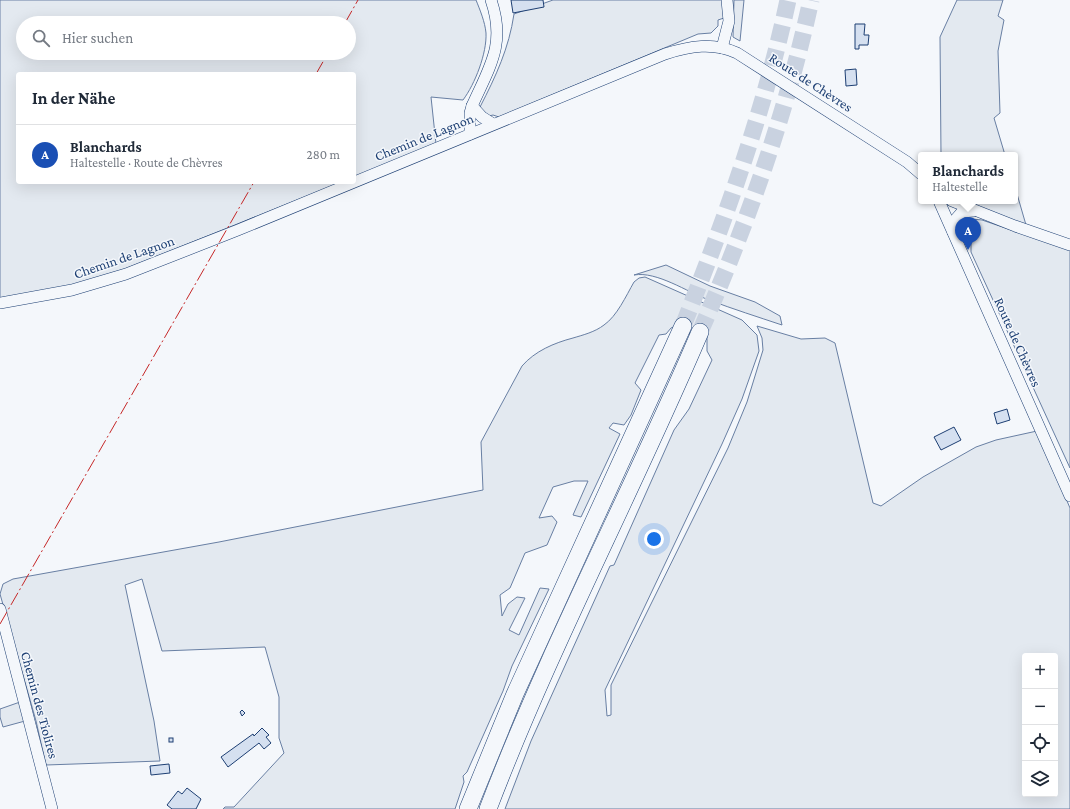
<!DOCTYPE html>
<html lang="de">
<head>
<meta charset="utf-8">
<style>
  body { margin:0; font-family:"Crimson Pro",serif; background:#f2f2f3; color:#1f2937 }
  .controls { position:absolute; right:12px; bottom:12px; display:grid; overflow:hidden; border-radius:4px; box-shadow:0 4px 16px #0002 }
  .controls button { width:36px; height:36px; display:grid; place-items:center; padding:0; border:0; border-bottom:1px solid #e0e1e3; background:#fff; color:#1f2937; font:20px sans-serif }
  .you { position:absolute; left:654px; top:539px; width:14px; height:14px; margin:-10px; border:3px solid #fff; border-radius:50%; background:#1a73e8; box-shadow:0 0 0 6px #1a73e833 }
  .badge { display:grid; place-items:center; width:26px; height:26px; border-radius:50%; background:#1a73e8; color:#fff; font-size:13px; font-weight:700 }
  .pin { position:absolute; translate:-50% -33px; filter:drop-shadow(0 1px 2px #0008) }
  .pin::after { content:''; position:absolute; top:21px; width:14px; height:12px; background:inherit; clip-path:polygon(0 0,100% 0,50% 100%) }
  .popup { position:absolute; left:918px; top:152px; width:100px; height:52px; box-sizing:border-box; display:grid; place-content:center; border-radius:4px; background:#fff; filter:drop-shadow(0 1px 3px #0005); font-size:13px; white-space:nowrap; color:#747a83 }
  .popup b { font-size:15px; color:#1f2937 }
  .popup::after { content:''; position:absolute; left:50%; top:100%; margin-left:-8px; border:8px solid transparent; border-top-color:#fff }
  .list { margin:0; padding:0; list-style:none }
  h2 { display:flex; justify-content:space-between; align-items:center; height:52px; margin:0; padding:0 16px; font-size:17px }
  h2 small { font-size:13px; font-weight:400; color:#747a83 }
  .list li { display:grid; grid-template-columns:26px 1fr auto; gap:12px; align-items:center; box-sizing:border-box; height:60px; padding:0 16px; border-top:1px solid #e0e1e3 }
  .list b { display:block; font-size:15px; white-space:nowrap }
  .list p { margin:0; font-size:13px; white-space:nowrap; color:#747a83 }
  .list em { font-size:13px; font-style:normal; color:#747a83 }
  .icon { flex:none; width:22px; height:22px; fill:none; stroke:currentColor; stroke-width:2; stroke-linecap:round; stroke-linejoin:round }
  .map { position:relative; flex:none; width:1070px; height:809px; overflow:hidden }
  .search { position:absolute; background:#fff; box-shadow:0 4px 16px #0002; left:16px; top:16px; width:340px; height:44px; display:flex; align-items:center; gap:10px; box-sizing:border-box; padding:0 14px; border-radius:22px; color:#747a83; font-size:15px }
  .panel { position:absolute; background:#fff; box-shadow:0 4px 16px #0002; left:16px; top:72px; width:340px; height:112px; border-radius:4px }
  .map>svg:first-child { display:block }
</style>
</head>
<body>
<div class="map">
<svg width="1070" height="809" viewBox="0 0 1070 809">
  <rect width="100%" height="100%" fill="#f4f7fb"/>
  <g fill="#e3e9f0" stroke="#687fa3" fill-rule="evenodd">
    <path d="M0 0H476C480 10 485 22 486 33 487 53 475 84 463 100L431 97 436 144 354 177V74H18V182H342L125 269 69 286 0 298ZM23 23H349V53H23Z"/>
    <path d="M553 0H723L724 18 718 20V26L711 33 698 34 499 117 493 115 489 116 480 107C496 76 509 48 514 14Z"/>
    <path d="M734 0H744L740 41 733 37Z"/>
    <path d="M957 0H1003L998 16 1004 20 998 51 1000 113 994 118 1005 155H941L940 37Z"/>
    <path d="M1015 187 1026 225 986 210 968 201H1015Z"/>
    <path d="M972 219 982 220 1070 250V468L971 252V242L964 223Z"/>
    <path d="M666 265 710 286 755 302 780 316 782 325C758 317 733 309 709 300 687 292 657 271 634 275Z"/>
    <path d="M645 277 742 320 757 335 759 351 742 399 722 444 605 690 607 716 611 715V685L728 448 747 402 763 350 762 338 757 326 801 339 825 338 835 343 873 503 881 506 923 477 976 447 996 440 1037 431 1070 508V809H505L531 741 610 566 614 565 674 430 689 409 712 360 707 351V334H689L688 330 678 325 671 328 666 334 659 335 635 383 641 390 631 415 624 425 613 423 609 428 620 434 581 517 573 515 588 481H574L553 487 539 518 552 516 557 522 547 545 525 553 510 588 500 595 502 616 508 604 517 597 525 598 509 630 519 635 540 588 549 589 512 666 503 691 467 772 463 776 464 782 455 809H223L225 807H234L284 753 279 738V697L265 647 162 651 142 579 125 585 154 721 160 761 46 765 36 721 0 594 3 584 13 579 219 542 483 490 481 442 522 366C535 351 554 343 573 338 583 335 595 332 604 325 617 316 626 296 634 282L639 278ZM1025 656H1055V794H1025Z"/>
    <path d="M20 702 25 721 3 727 0 717V709Z"/>
  </g>
  <g fill="#d5e0f0" stroke="#1d3f73">
    <path d="M511 0H543L544 7 513 13Z"/>
    <path d="M855 24H865L864 35H869L868 45H859V49H855Z"/>
    <path d="M856 69 857 85 846 86 845 70Z"/>
    <path d="M1007 409 1010 420 997 424 994 413Z"/>
    <path d="M954 427 961 440 941 450 934 437Z"/>
    <path d="M242 710 245 713 242 716 240 712Z"/>
    <path d="M262 728 269 735 266 737 271 743 264 749 259 743 228 767 221 757 253 734 254 736Z"/>
    <rect x="169" y="738" width="4" height="4"/>
    <path d="M169 764 170 773 151 775 150 766Z"/>
    <path d="M187 788 201 799 196 809H172L167 805 178 791 182 794Z"/>
  </g>
  <g fill="none" stroke-linecap="round" stroke-linejoin="round">
    <g stroke="#c9d2e0" stroke-width="17" stroke-dasharray="17 8" stroke-linecap="butt">
      <path d="M683 326C725 219 764 113 788 0"/>
      <path d="M700 332C747 224 786 115 811 0"/>
    </g>
    <g stroke="#1d3f73" stroke-width="12">
      <g id="minor">
        <path d="M722 48 729 21 727 0"/>
        <path d="M472 106 482 117 493 124"/>
        <path d="M470 134V113L472 106C490 66 506 44 491 0"/>
        <path d="M939 201 1070 496"/>
        <path d="M952 201 1015 226 1070 245"/>
        <path d="M953 232 954 221 962 212 974 211"/>
        <path d="M0 303 72 290 126 274 238 230 665 54C690 46 713 42 737 53L907 162 921 174"/>
        <path d="M0 609 52 809"/>
      </g>
    </g>
    <g stroke="#1d3f73" stroke-width="18">
      <g id="highway">
        <path d="M468 809 515 694 683 326"/>
        <path d="M488 809C550 646 632 492 700 332"/>
      </g>
    </g>
    <use href="#minor" stroke="#f4f7fb" stroke-width="11"/>
    <use href="#highway" stroke="#f4f7fb" stroke-width="17"/>
    <g stroke="#c62828" stroke-width="1" stroke-dasharray="14 3 2 3" stroke-linecap="butt">
      <path d="M345 23 358 0"/>
      <path d="M316 74 328 53"/>
      <path d="M0 624 254 182"/>
    </g>
  </g>
  <g text-anchor="middle" dominant-baseline="central" stroke-width="3" stroke-linejoin="round" paint-order="stroke">
    <g font-size="14" fill="#1d3f73" stroke="#f4f7fb">
      <text transform="translate(811 82) rotate(33)">Route de Chèvres</text>
      <text transform="translate(424 137) rotate(-22)">Chemin de Lagnon</text>
      <text transform="translate(124 257) rotate(-19)">Chemin de Lagnon</text>
      <text transform="translate(1018 342) rotate(66)">Route de Chèvres</text>
      <text transform="translate(40 705) rotate(75)">Chemin des Tiolires</text>
    </g>
  </g>
</svg>
<div class="controls">
<button>+</button>
<button>−</button>
<button><svg class="icon" aria-label="locate" viewBox="0 0 24 24"><circle cx="12" cy="12" r="6"/><path d="M12 2v4M12 18v4M2 12h4M18 12h4"/></svg></button>
<button><svg class="icon" aria-label="layers" viewBox="0 0 24 24"><path d="M12 4l9 5-9 5-9-5zM3 14l9 5 9-5"/></svg></button>
</div>
<div class="you"></div>
<div class="pin badge" style="left:968px;top:250px;background:#1a4fb4">A</div>
<div class="popup"><b>Blanchards</b>Haltestelle</div>
<div class="search"><svg class="icon" aria-label="search" viewBox="0 0 24 24"><circle cx="10" cy="10" r="6"/><path d="M15 15l6 6"/></svg>Hier suchen</div>
<section class="panel">
<h2>In der Nähe<small></small></h2>
<ul class="list">
<li><span class="badge" style="background:#1a4fb4">A</span><div><b>Blanchards</b><p>Haltestelle · Route de Chèvres</p></div><em>280 m</em></li>
</ul>
</section>
</div>
</body>
</html>
